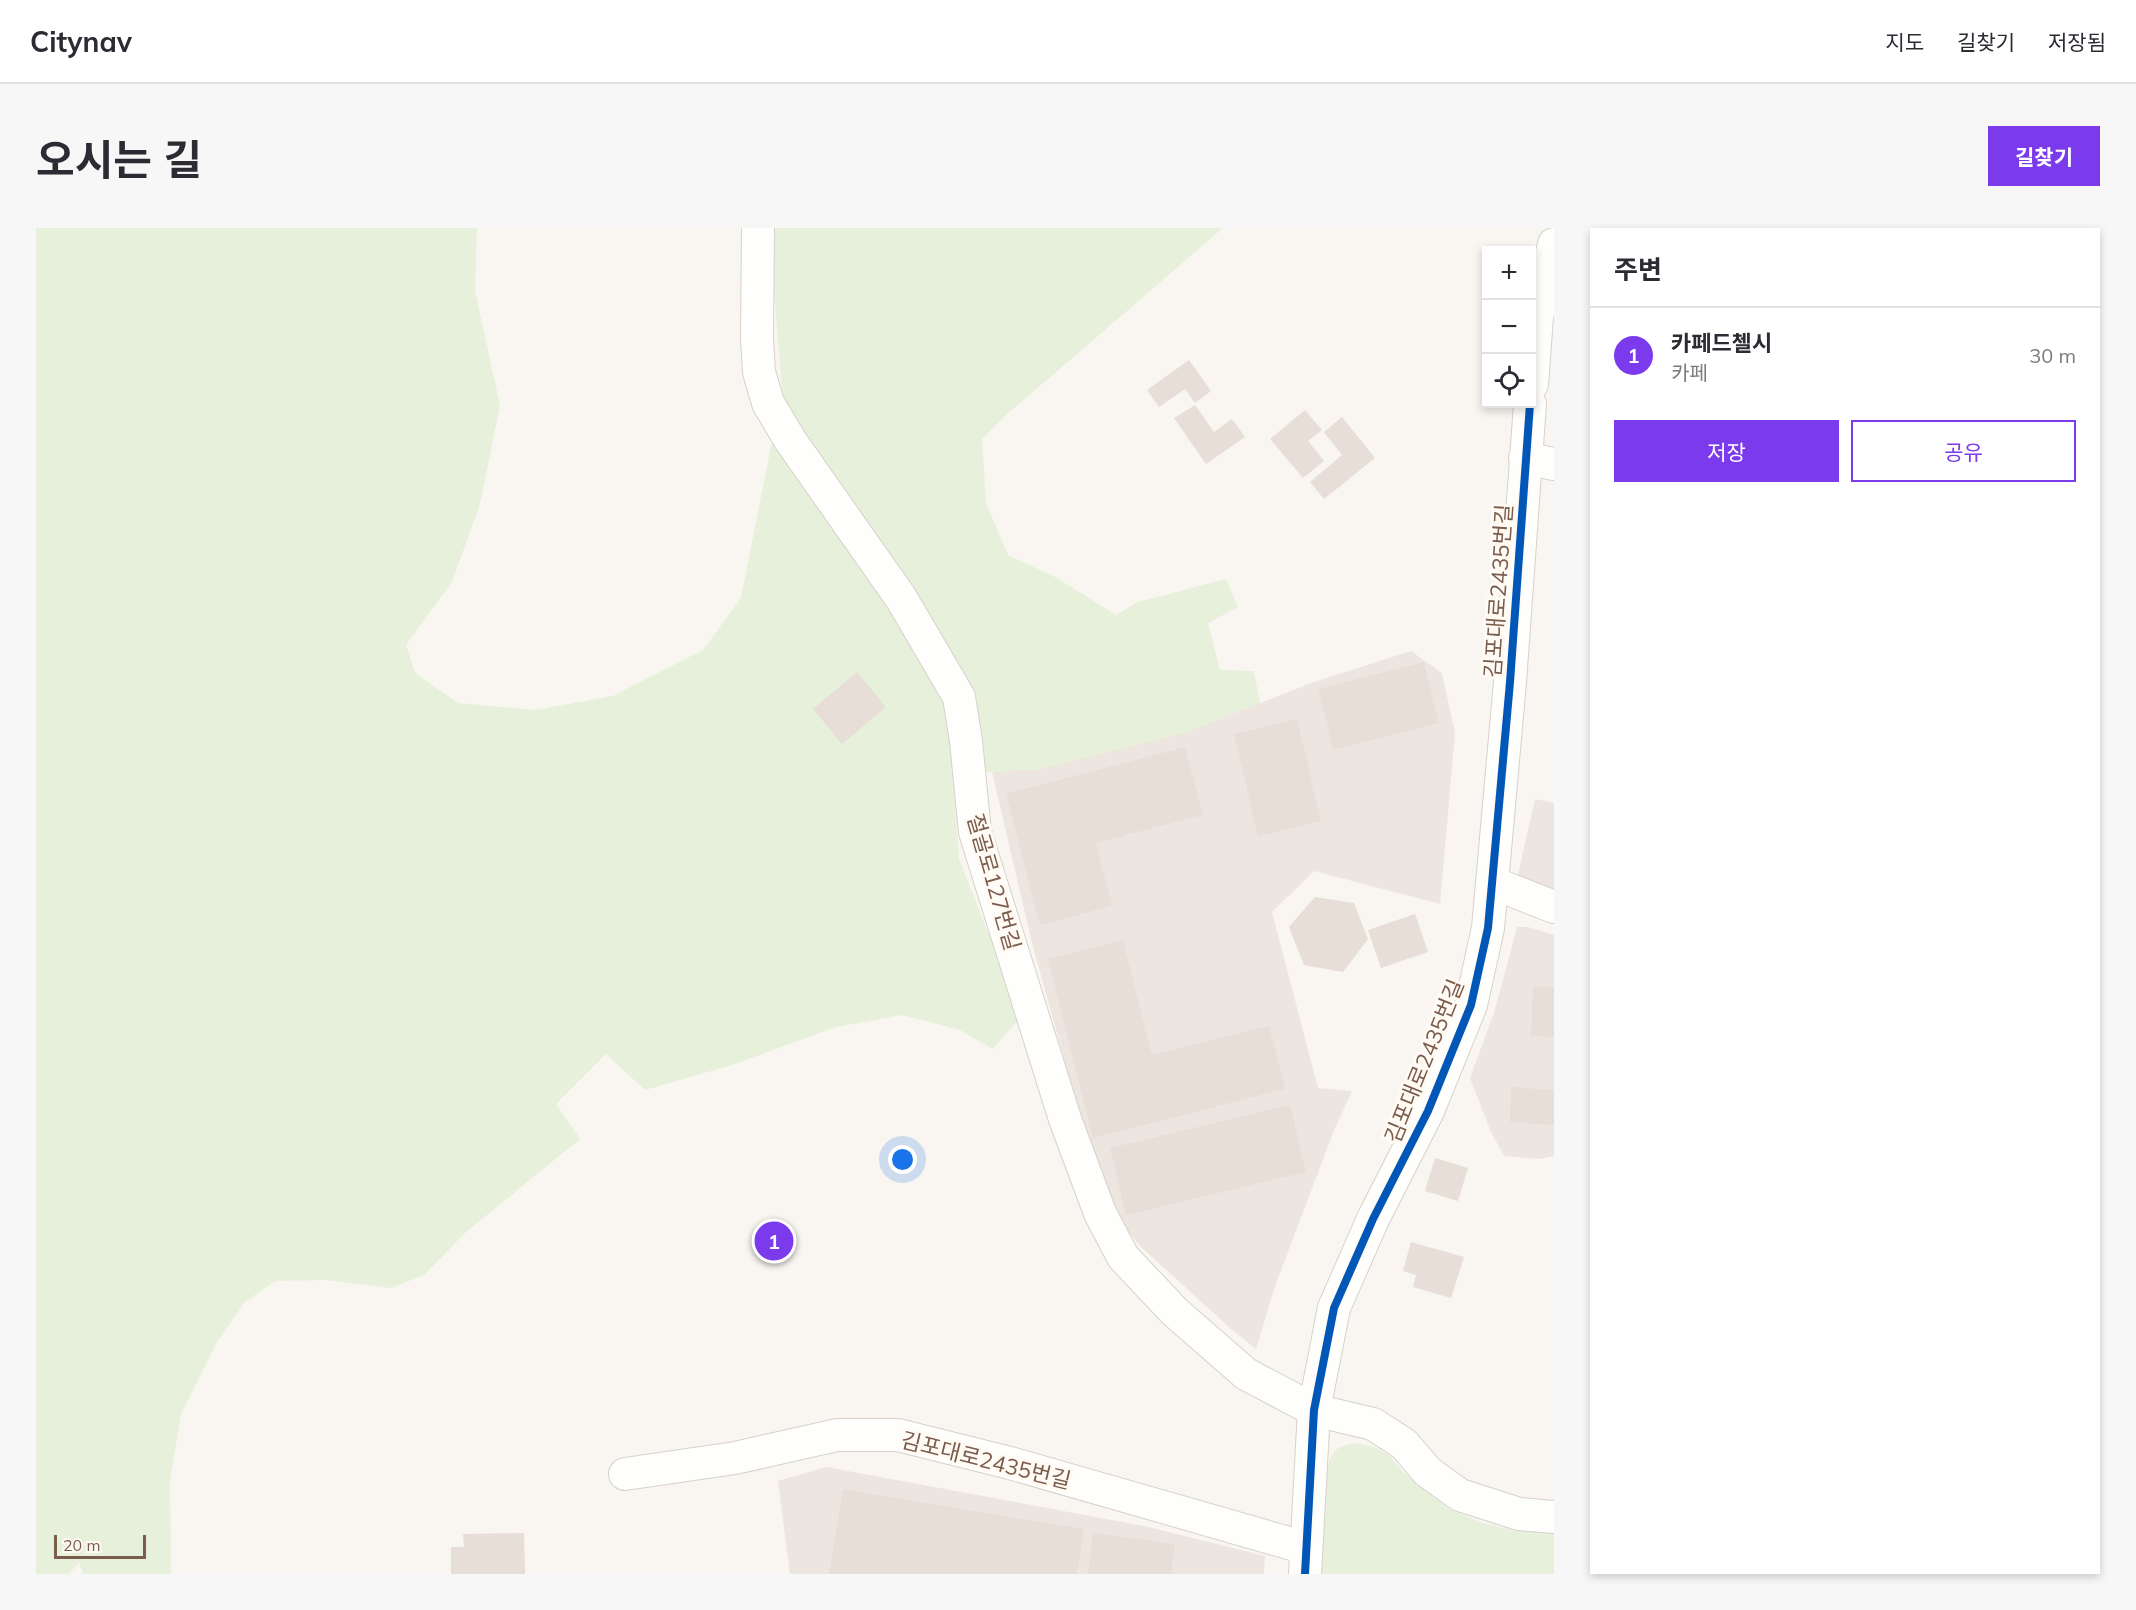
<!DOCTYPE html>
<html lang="ko">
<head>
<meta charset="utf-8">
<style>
  body { margin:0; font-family:Mulish,"Noto Sans KR",sans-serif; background:#f7f7f7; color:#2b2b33 }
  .controls { position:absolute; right:18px; top:18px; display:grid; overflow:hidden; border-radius:0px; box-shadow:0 3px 9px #0003 }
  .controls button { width:54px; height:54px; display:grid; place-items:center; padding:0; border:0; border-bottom:2px solid #e1e1e2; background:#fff; color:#2b2b33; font:30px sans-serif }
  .scale { position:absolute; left:18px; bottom:15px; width:92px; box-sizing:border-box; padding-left:6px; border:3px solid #7a5c4d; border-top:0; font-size:16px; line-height:21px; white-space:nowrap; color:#7a5c4d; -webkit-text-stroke:4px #fffaf3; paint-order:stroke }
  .you { position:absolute; left:867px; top:932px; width:21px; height:21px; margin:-15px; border:4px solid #fff; border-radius:50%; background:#1a73e8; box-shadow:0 0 0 9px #1a73e833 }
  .badge { display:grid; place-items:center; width:39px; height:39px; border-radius:50%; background:#7c3aed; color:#fff; font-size:20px; font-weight:700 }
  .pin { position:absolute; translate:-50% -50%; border:3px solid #fff; box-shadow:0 2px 6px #0006 }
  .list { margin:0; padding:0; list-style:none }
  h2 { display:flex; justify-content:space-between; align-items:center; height:78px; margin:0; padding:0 24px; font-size:26px }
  h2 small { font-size:20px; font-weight:400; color:#7c7c81 }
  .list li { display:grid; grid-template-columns:39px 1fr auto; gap:18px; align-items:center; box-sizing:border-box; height:96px; padding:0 24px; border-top:2px solid #e1e1e2 }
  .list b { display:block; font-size:22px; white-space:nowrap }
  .list p { margin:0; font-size:20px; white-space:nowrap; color:#7c7c81 }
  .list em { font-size:20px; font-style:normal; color:#7c7c81 }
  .actions { display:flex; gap:12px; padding:18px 24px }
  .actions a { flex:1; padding:14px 0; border:2px solid #7c3aed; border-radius:0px; text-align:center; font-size:21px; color:#7c3aed }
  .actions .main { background:#7c3aed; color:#fff }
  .icon { flex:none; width:33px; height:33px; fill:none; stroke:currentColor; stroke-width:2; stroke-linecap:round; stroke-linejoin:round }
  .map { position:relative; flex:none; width:1518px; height:1346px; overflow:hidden; border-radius:0px }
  header { display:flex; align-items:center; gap:36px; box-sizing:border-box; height:84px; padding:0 30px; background:#fff; border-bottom:2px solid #e1e1e2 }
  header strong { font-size:28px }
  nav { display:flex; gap:33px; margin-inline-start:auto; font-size:21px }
  .intro { display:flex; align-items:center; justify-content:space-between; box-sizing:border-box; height:144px; padding:0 36px }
  h1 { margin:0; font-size:42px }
  .button { padding:15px 27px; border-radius:0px; background:#7c3aed; color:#fff; font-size:21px; font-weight:700 }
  main { display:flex; gap:36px; padding:0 36px }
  aside { flex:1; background:#fff; border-radius:0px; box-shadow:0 3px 9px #0003 }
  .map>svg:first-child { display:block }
</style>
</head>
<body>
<header>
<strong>Citynav</strong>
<nav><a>지도</a><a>길찾기</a><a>저장됨</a></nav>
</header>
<div class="intro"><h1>오시는 길</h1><a class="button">길찾기</a></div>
<main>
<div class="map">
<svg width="1518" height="1346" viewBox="0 0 1518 1346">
  <rect width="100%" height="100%" fill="#f9f5f0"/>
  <g fill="#ede5e0">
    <path d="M1375 423 1406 445 1419 505 1404 676 1278 643 1236 684 1282 860 1316 863 1299 900 1239 1058 1220 1121 1194 1100 1104 1018 1088 998 1074 972 1049 906 996 715 956 544 1005 541 1145 506 1278 454Z"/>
    <path d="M1499 571 1518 575V666L1481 651Z"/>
    <path d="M1481 699H1492L1518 707V928L1504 931 1468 928 1455 904 1434 850 1459 782Z"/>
    <path d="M790 1239 1108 1298 1229 1328 1228 1346H754L742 1253Z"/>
  </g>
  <g fill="#e7f0db">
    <path d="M0 0H441L439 63 464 177 444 276 416 354 370 417 379 445 422 475 499 482 577 468 667 422 705 370 746 163 733 0H1187L970 187 946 211 950 275 972 327 1021 350 1080 387 1102 374 1190 351 1202 379 1172 395 1184 442 1218 443 1224 475 1145 506 1005 541 917 547 923 631 953 707 982 725 992 781 957 821 924 802 866 787 800 799 696 837 609 862 570 826 520 876 544 911 430 1004 388 1047 355 1060 290 1052 239 1053 209 1074 181 1114 145 1186 134 1253 135 1346H47L43 1334 33 1346H0Z"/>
    <path d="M1318 1215 1339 1219 1354 1228 1367 1244 1413 1281 1444 1294 1479 1303 1518 1305V1346H1284C1285 1319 1282 1239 1300 1222 1304 1218 1312 1217 1318 1215Z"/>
  </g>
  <g fill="#e6ded7">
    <path d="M1153 132 1175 163 1159 175 1149 161 1123 179 1111 162Z"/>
    <path d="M1159 177 1178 204 1196 191 1209 209 1170 236 1138 190Z"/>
    <path d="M1269 182 1286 202 1272 213 1288 233 1267 250 1234 211Z"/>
    <path d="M1306 189 1339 230 1288 271 1274 254 1306 227 1288 204Z"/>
    <path d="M1388 434 1403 495 1297 522 1282 461Z"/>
    <path d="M821 444 850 479 806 516 777 481Z"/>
    <path d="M1261 491 1285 593 1222 608 1198 506Z"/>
    <path d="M1149 519 1167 587 1060 615 1076 678 1004 697 970 566Z"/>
    <path d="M1279 669 1318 675 1332 711 1307 744 1268 737 1253 699Z"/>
    <path d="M1379 686 1392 724 1345 740 1332 702Z"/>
    <path d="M1087 712 1116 827 1233 798 1249 861 1057 910 1012 731Z"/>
    <path d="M1497 759H1518V809L1495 808Z"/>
    <path d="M1475 859 1518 862V897L1474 894Z"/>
    <path d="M1254 877 1270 944 1090 987 1074 920Z"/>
    <path d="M1399 930 1432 940 1422 973 1389 963Z"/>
    <path d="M1375 1014 1428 1029 1415 1070 1377 1059 1380 1047 1367 1043Z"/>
    <path d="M807 1261 1048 1301 1041 1346H793Z"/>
    <path d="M488 1305 489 1346H415V1319H428L427 1306Z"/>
    <path d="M1057 1305 1139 1316 1135 1346H1052Z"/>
  </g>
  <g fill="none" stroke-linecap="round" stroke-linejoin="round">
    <g stroke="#d7d1cb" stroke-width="34">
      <g id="minor">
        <path d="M722 0 721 110 723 144 732 175 754 212 865 370 923 469 930 513 939 604 1029 891 1064 985 1087 1029 1139 1084 1210 1146 1278 1182 1337 1196 1368 1216 1392 1244 1424 1267 1483 1286 1518 1289"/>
        <path d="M1496 156 1501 89 1518 16"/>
        <path d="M1489 230 1518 236"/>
        <path d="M1457 655 1518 679"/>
        <path d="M589 1246 699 1230 801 1207H862L974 1235 1270 1320"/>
        <path d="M1269 1346 1278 1182 1298 1080 1337 991 1392 883 1435 777 1452 700 1474 454 1494 176"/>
      </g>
    </g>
    <use href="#minor" stroke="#fefefd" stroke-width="32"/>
    <g stroke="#fffaf3" stroke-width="11">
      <path id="cycleway" d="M1269 1346 1278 1182 1298 1080 1337 991 1392 883 1435 777 1452 700 1474 454 1494 176"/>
    </g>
    <use href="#cycleway" stroke="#0057b8" stroke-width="8"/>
  </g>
  <g text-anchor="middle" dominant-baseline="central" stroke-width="6" stroke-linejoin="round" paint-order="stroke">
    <g font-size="22" fill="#7a5c4d" stroke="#fffaf3">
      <text transform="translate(1462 363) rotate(-86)">김포대로2435번길</text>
      <text transform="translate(958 654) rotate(74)">절골로127번길</text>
      <text transform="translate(1388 833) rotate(-68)">김포대로2435번길</text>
      <text transform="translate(950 1232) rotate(14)">김포대로2435번길</text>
    </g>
  </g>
</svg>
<div class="controls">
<button>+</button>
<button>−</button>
<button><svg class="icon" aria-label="locate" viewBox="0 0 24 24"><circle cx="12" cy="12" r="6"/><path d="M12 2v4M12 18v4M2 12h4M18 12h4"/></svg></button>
</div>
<div class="scale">20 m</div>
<div class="you"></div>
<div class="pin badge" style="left:738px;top:1013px">1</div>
</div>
<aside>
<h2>주변<small></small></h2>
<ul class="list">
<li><span class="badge">1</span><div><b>카페드첼시</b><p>카페</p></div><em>30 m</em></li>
</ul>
<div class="actions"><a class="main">저장</a><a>공유</a></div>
</aside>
</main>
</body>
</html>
